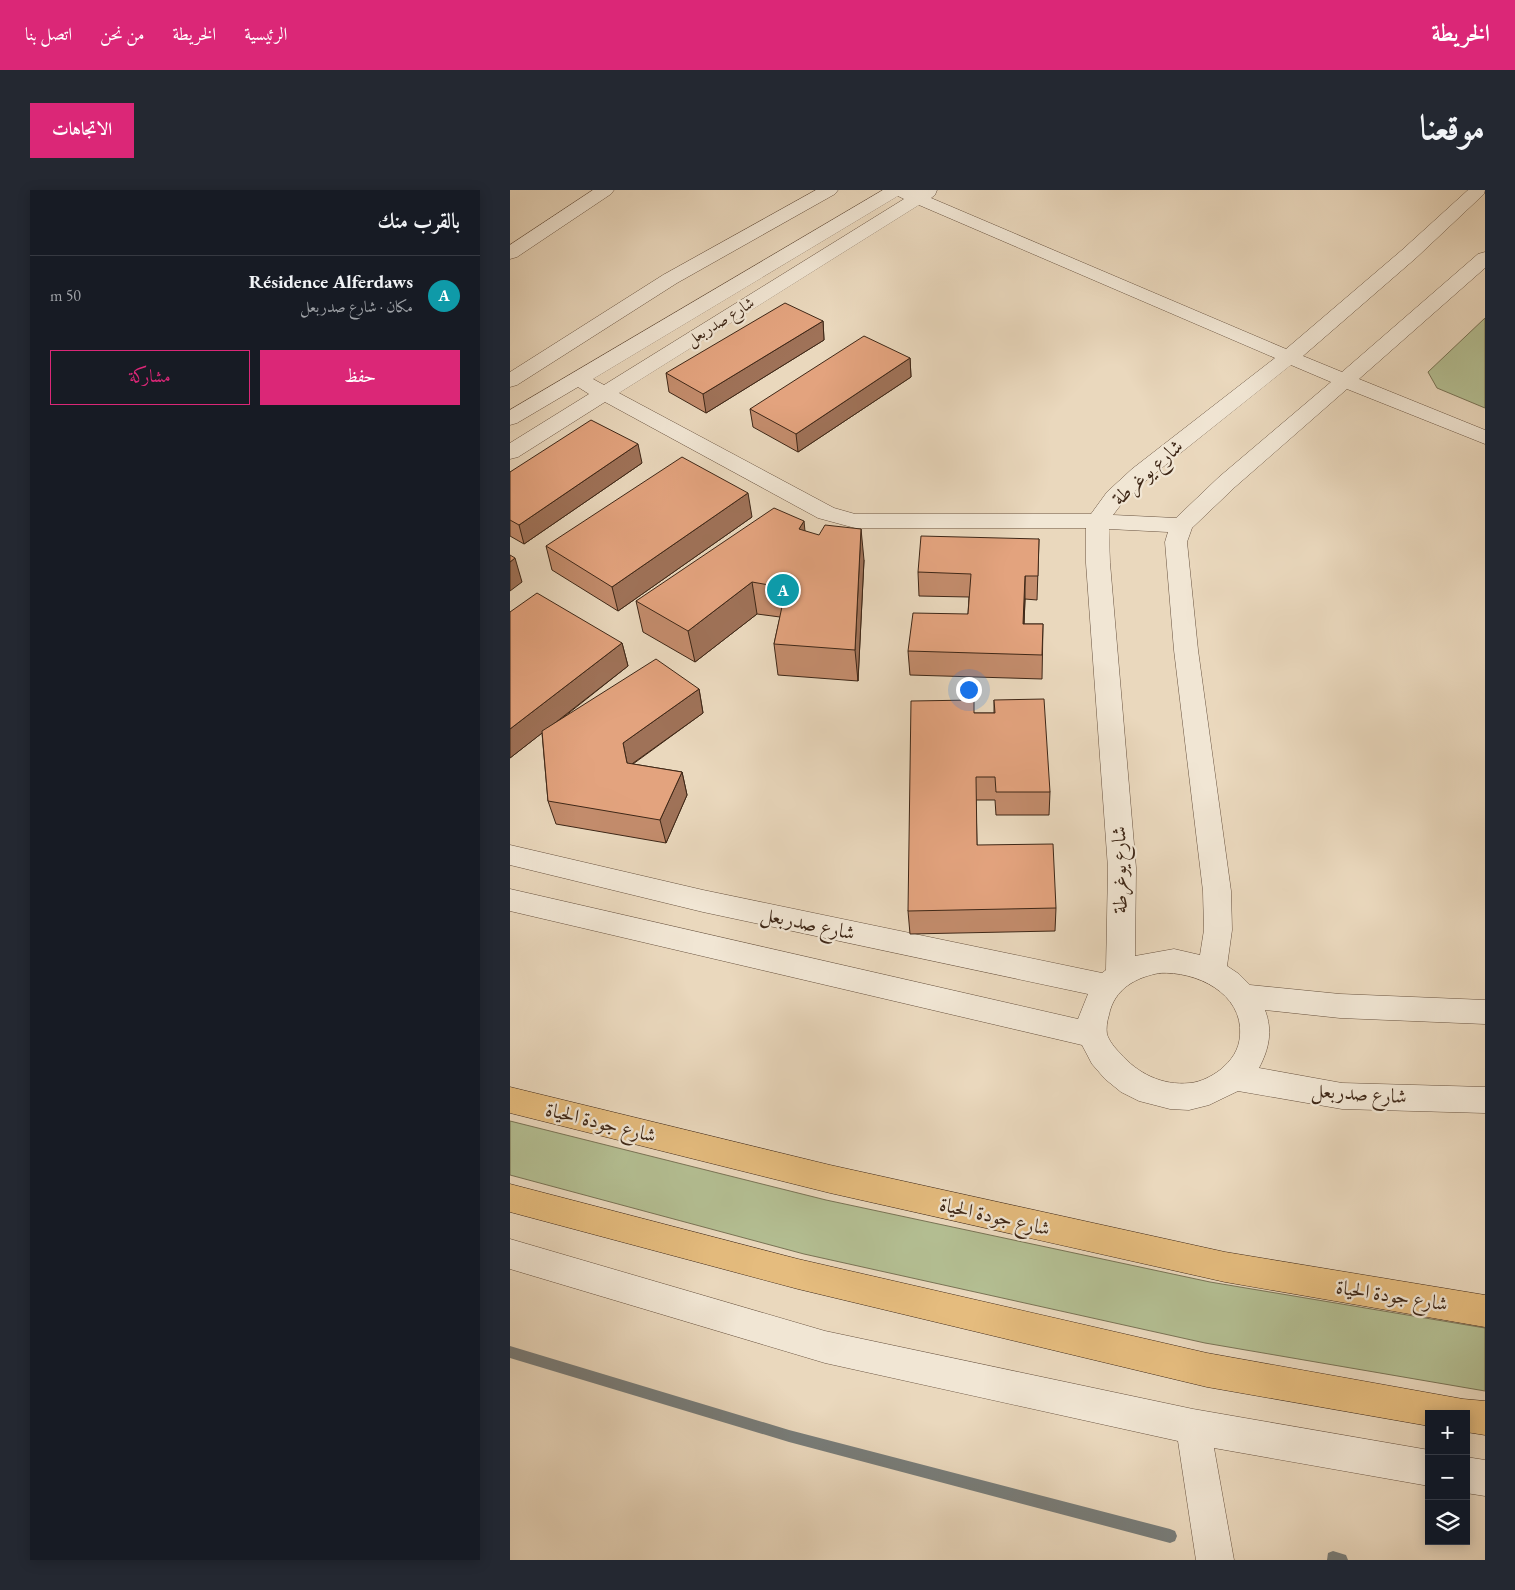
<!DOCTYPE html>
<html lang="ar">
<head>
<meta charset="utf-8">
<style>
  body { margin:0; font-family:"EB Garamond",Amiri,serif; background:#242831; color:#f1f3f6; direction:rtl }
  .controls { position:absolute; right:15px; bottom:15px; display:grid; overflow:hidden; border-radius:0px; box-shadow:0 2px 12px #0003 }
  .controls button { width:45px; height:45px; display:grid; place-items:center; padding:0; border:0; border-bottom:1px solid #363941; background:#171b24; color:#f1f3f6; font:25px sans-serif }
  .you { position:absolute; left:458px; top:499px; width:18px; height:18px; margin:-12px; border:4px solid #fff; border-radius:50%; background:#1a73e8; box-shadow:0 0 0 8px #1a73e833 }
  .badge { display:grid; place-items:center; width:32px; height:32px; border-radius:50%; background:#db2777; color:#fff; font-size:16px; font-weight:700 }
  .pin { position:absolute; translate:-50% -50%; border:2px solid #fff; box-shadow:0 1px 5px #0006 }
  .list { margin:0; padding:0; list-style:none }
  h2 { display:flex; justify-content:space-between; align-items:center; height:65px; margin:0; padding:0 20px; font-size:21px }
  h2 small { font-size:16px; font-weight:400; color:#9ea1a6 }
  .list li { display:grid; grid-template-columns:32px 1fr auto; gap:15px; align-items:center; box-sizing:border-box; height:80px; padding:0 20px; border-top:1px solid #363941 }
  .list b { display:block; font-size:19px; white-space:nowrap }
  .list p { margin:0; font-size:16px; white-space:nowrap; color:#9ea1a6 }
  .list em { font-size:16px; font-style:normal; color:#9ea1a6 }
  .actions { display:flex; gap:10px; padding:15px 20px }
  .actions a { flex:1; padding:11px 0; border:1px solid #db2777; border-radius:0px; text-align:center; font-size:18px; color:#db2777 }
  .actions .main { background:#db2777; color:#fff }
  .icon { flex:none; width:28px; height:28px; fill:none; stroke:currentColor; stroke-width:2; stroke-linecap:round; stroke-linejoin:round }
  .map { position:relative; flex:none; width:975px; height:1370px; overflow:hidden; direction:ltr; border-radius:0px }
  header { display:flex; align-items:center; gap:30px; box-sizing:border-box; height:70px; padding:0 25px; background:#db2777; color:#fff }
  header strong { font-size:24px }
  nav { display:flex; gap:28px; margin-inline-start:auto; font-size:18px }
  .intro { display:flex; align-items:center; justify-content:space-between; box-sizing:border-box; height:120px; padding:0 30px }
  h1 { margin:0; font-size:35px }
  .button { padding:12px 22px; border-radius:0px; background:#db2777; color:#fff; font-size:18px; font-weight:700 }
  main { display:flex; gap:30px; padding:0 30px }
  aside { flex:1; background:#171b24; border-radius:0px; box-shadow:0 2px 12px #0003 }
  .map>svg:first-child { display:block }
</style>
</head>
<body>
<header>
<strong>الخريطة</strong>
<nav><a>الرئيسية</a><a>الخريطة</a><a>من نحن</a><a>اتصل بنا</a></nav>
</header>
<div class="intro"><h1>موقعنا</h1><a class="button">الاتجاهات</a></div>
<main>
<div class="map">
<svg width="975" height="1370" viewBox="0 0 975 1370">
  <rect width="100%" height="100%" fill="#ead8bd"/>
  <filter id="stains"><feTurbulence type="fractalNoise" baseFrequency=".004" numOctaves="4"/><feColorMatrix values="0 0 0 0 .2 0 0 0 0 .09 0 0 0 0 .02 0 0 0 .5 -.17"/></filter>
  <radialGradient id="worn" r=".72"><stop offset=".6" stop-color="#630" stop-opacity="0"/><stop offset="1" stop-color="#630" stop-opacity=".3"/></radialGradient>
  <g fill="#b4bf93" stroke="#797355">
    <path d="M975 128V218L927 198 918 182Z"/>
    <path d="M0 931 316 1010 700 1092 975 1138V1201L695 1153 294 1064 0 985Z"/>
  </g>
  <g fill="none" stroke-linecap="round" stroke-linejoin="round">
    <g fill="#787d7a" fill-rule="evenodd">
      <path d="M0 1156 279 1240 660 1339 665 1341 667 1346 665 1351 660 1353 279 1252 0 1168Z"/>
      <path d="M823 1361 836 1365 838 1370H817L818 1363Z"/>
    </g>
    <g stroke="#695340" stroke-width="1">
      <g id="minor">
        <path d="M83 0H104L101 4 7 67 0 69V55Z"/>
        <path d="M306 0H328L325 4 167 93 7 195 0 197V182L153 85Z"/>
        <path d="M373 0H427L425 5 421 8 776 159 892 60 958 0H975L974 4 906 68 793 166 832 182 968 64 975 62V78L849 189 975 240V254L837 199 725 297 682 338 677 352 688 460 721 701 722 740 717 776 729 784 740 795 830 804 975 810V834L830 828 755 820C763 841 759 859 749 878L832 893 975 897V923L832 919 728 901 699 915 679 920 660 919 629 911 611 902 595 889 582 874 572 855 0 721V699L568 829 578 804 193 722 0 675V655L193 700 592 783 596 780 598 678 576 373V338H345L308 328 95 212 8 267 0 269V253L79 204 68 197 7 233 0 235V220ZM388 6 394 9 94 195 83 189ZM409 15 765 168 622 279 597 302 581 324H345L324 318 109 203ZM781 175 821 192 709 287 666 328 603 325 613 312 638 289ZM599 339 658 342 655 352 664 460 693 701 694 740 690 765 664 759 625 766 626 678 600 373ZM650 783C686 781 733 803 730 845 729 860 722 870 710 880 702 886 691 892 680 893 652 896 627 883 610 863 605 858 599 851 597 844 596 839 597 831 599 825 604 799 626 787 650 783Z"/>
        <path d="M0 1049 315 1141 683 1219 919 1260V1296L704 1258 724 1370H686L668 1251 315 1173 0 1079Z"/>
        <path d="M956 1267 975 1270V1306L956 1303Z"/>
      </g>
    </g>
    <g stroke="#3e2717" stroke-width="1">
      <g id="highway">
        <path d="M0 897 320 975 715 1062 975 1105V1137L715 1092 320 1003 0 923Z"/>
        <path d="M0 994 288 1069 697 1163 953 1209 975 1211V1245L956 1242V1224H919V1236L697 1197 288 1099 0 1022Z"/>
      </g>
    </g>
    <use href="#minor" fill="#f1e6d4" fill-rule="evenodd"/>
    <use href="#highway" fill="#e5bc7e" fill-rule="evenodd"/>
  </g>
  <g fill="#c38c6c" stroke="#3e2717">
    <path d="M313 131 314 150 196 223 159 202 156 183Z"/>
    <path d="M400 168 401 187 288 262 243 237 240 219Z"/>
    <path d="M132 273 14 354 0 346V282Z"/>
    <path d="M242 327 108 421 42 380 36 356Z"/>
    <path d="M295 341 354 370 348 491 268 485 264 454 270 427 247 424 185 472 133 442 126 411Z"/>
    <path d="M529 349 527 410 515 409 514 434H533L532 489 400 485 398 461 458 424 459 407 409 406 408 382Z"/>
    <path d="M0 422 112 453 118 476 45 534 189 499 193 523 123 574 172 582 177 605 156 653 46 634 38 611 32 543 0 568Z"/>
    <path d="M484 510 540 602 539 625H486L485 610H466L467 655 546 718 545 741 400 744 398 721 464 523H484Z"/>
  </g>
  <g fill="#9f7258" stroke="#3e2717">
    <path d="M313 131 314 150 196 223 193 204Z"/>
    <path d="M400 168 401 187 288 262 286 244Z"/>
    <path d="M128 254 132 273 14 354 9 335Z"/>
    <path d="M238 303 242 327 108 421 102 397Z"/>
    <path d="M294 331 297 362 289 339Z"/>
    <path d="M351 339 354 370 348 491 345 460Z"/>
    <path d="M5 368 12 392 0 401V372Z"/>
    <path d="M515 386V409L513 457V434Z"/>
    <path d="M242 392 247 424 185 472 178 441Z"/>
    <path d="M112 453 118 476 0 568V539Z"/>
    <path d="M189 499 193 523 119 576 117 573 113 553Z"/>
    <path d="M172 582 177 605 156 653 150 630Z"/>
  </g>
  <g fill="#e3a37e" stroke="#3e2717">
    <path d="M275 113 313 131 193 204 156 183Z"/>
    <path d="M354 146 400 168 286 244 240 219Z"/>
    <path d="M81 230 128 254 9 335 0 330V282Z"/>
    <path d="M172 267 238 303 102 397 36 356Z"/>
    <path d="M264 318 294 331 289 339 309 345 315 335 351 339 345 460 264 454 276 398 242 392 178 441 126 411Z"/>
    <path d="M411 346 529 349 528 386H515L513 434H533L532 465 398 461 403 423 458 424 461 384 408 382Z"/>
    <path d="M0 365 5 368 0 372Z"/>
    <path d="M27 403 112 453 0 539V422Z"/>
    <path d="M146 469 189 499 113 553 117 573 172 582 150 630 38 611 32 541Z"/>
    <path d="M534 509 540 602H486L485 587H466L467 655 543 654 546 718 398 721 401 511 464 510V523H485L484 510Z"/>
  </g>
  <g text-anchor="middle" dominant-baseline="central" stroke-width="4.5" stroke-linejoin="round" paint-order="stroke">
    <g font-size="16" fill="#3e2717" stroke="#f1e6d4">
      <text transform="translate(210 131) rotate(-32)">شارع صدربعل</text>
    </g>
    <g font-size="20" fill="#3e2717" stroke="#f1e6d4">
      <text transform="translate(637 282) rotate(-42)">شارع يوغرطة</text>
      <text transform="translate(609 680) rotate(-91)">شارع يوغرطة</text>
      <text transform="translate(298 733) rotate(12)">شارع صدربعل</text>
      <text transform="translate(849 903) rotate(4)">شارع صدربعل</text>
      <text transform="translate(91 932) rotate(14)">شارع جودة الحياة</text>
      <text transform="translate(485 1026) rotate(13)">شارع جودة الحياة</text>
      <text transform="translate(882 1105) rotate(9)">شارع جودة الحياة</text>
    </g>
  </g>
  <rect width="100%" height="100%" filter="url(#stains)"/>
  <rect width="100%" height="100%" fill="url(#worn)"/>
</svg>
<div class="controls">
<button>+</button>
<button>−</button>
<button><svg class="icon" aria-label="layers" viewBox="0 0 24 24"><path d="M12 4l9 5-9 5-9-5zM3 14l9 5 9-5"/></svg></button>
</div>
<div class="you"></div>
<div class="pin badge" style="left:273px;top:400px;background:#0f9aa8">A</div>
</div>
<aside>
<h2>بالقرب منك<small></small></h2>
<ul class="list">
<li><span class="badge" style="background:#0f9aa8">A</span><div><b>Résidence Alferdaws</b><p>مكان · شارع صدربعل</p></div><em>50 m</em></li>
</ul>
<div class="actions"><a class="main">حفظ</a><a>مشاركة</a></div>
</aside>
</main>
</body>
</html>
